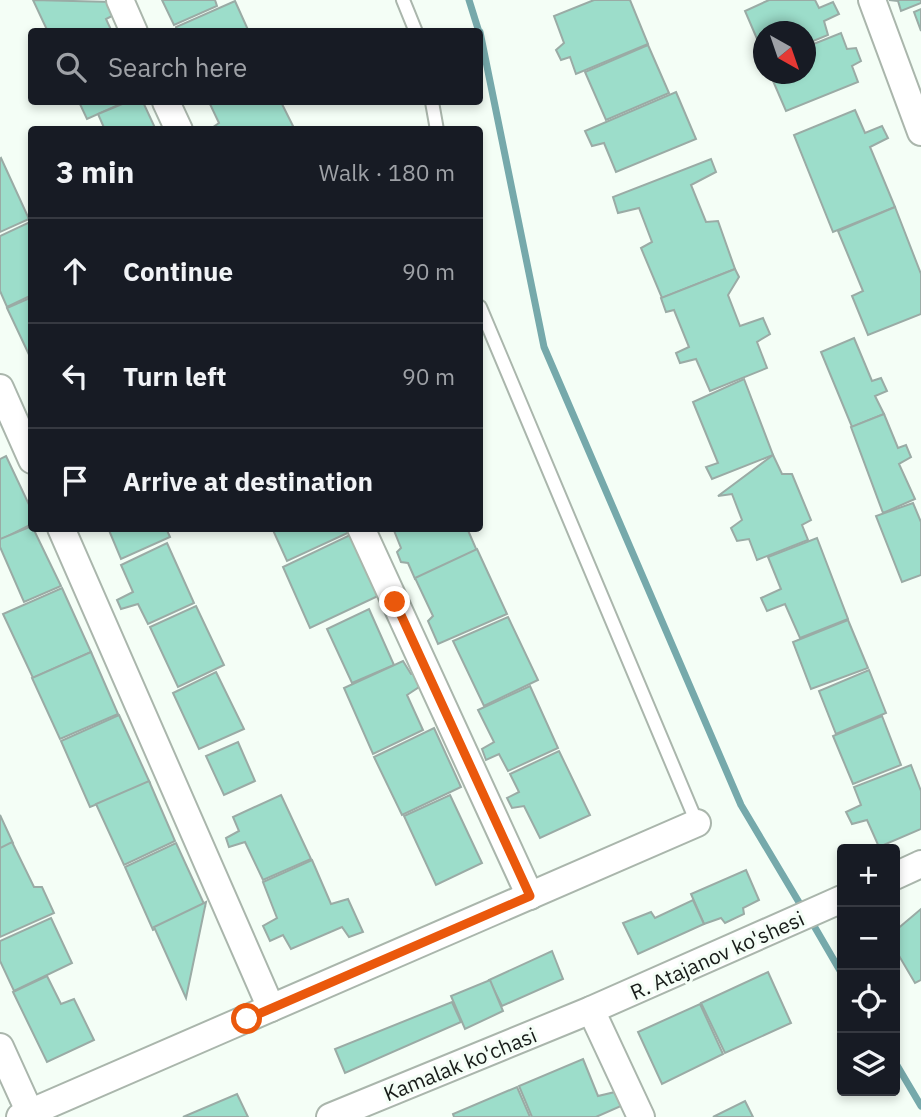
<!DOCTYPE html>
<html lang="en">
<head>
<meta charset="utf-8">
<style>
  body { margin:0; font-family:"IBM Plex Sans",sans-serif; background:#20242c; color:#f1f3f6 }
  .controls { position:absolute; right:21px; bottom:21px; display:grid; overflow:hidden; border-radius:7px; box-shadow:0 4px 10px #0003 }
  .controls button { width:63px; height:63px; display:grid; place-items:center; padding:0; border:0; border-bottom:2px solid #363941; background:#171b24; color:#f1f3f6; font:35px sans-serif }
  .compass { position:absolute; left:753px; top:21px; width:63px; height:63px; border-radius:50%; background:#171b24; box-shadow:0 4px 10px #0003; rotate:140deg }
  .stop { position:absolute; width:21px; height:21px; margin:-16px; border:5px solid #ea580c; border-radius:50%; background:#fff }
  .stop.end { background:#ea580c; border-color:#fff; box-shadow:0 2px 7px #0008 }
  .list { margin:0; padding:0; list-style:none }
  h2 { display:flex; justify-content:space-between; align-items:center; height:91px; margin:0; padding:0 28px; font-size:30px }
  h2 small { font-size:23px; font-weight:400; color:#9ea1a6 }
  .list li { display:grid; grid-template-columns:46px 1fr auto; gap:21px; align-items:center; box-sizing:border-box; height:105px; padding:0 28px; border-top:2px solid #363941 }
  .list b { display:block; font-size:26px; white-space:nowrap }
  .list em { font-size:23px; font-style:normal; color:#9ea1a6 }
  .icon { flex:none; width:38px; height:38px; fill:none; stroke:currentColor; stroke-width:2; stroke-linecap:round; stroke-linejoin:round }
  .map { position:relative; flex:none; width:921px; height:1117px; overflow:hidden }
  .search { position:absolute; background:#171b24; box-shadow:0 4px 10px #0003; left:28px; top:28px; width:455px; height:77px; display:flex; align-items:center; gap:18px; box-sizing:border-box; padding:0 24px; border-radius:7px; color:#9ea1a6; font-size:26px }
  .panel { position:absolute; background:#171b24; box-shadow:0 4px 10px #0003; left:28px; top:126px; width:455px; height:406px; border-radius:7px }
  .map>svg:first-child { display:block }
</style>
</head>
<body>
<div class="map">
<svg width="921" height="1117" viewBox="0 0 921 1117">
  <rect width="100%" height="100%" fill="#f4fef6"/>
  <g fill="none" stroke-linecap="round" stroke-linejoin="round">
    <g stroke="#76a9ab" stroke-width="7">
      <path d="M469 0 479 32"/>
      <path d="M480 32 544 347 741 805 803 909"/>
      <path d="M810 919 842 974"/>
      <path d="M895 1062 921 1106"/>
    </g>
  </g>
  <g fill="#9cddca" stroke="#9aaba5" stroke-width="2">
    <path d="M33 0 113 2 118 13 106 19 112 32H48Z"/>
    <path d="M162 0H215L217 6 174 25Z"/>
    <path d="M594 0H630L648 44 576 74 570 57 561 60 556 50 564 43 554 16Z"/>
    <path d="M769 0H815L819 8 833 2 839 14 824 21 828 35 806 44V32H764V55L745 11Z"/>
    <path d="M889 0H921V3L901 11 898 1Z"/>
    <path d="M235 1 249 32H177L176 27Z"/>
    <path d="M921 9V31L914 12Z"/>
    <path d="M841 33 847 49 856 48 861 61 852 66 858 82 786 111 770 74H806V47Z"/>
    <path d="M648 45 669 93 606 120 585 72Z"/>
    <path d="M676 92 696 139 616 172 604 143 592 146 585 131Z"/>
    <path d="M79 102H125L87 119Z"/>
    <path d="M127 102H143L156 130H105L98 114Z"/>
    <path d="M209 102H281L294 128 209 130 219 123Z"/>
    <path d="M855 110 865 133 882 126 888 138 870 147 895 207 833 232 794 135Z"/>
    <path d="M1 158 29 219 0 232V159Z"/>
    <path d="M711 159 716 172 691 185 706 222 718 221 735 269 662 298 641 248 652 242 639 208 618 213 613 197Z"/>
    <path d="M895 207 921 274V314L868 335 852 296 863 291 838 231Z"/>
    <path d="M32 221V295L7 307 0 291V236Z"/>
    <path d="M735 269 739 277 728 295 740 326 763 318 770 334 757 342 767 368 710 391 696 359 680 363 676 353 689 347 674 310 666 312 661 298Z"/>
    <path d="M32 297V361L7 308Z"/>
    <path d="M854 338 872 381 881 378 887 391 875 396 884 414 852 427 821 352Z"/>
    <path d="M744 379 773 455 712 479 706 467 718 463 693 402Z"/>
    <path d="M884 414 898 448 906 445 911 457 899 464 915 499 883 513 851 427Z"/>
    <path d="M773 455 782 474H792L811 520 802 525 808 540 757 560 749 539 737 541 731 528 742 520 732 494 718 496Z"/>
    <path d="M6 456 32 511V524L0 540V459Z"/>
    <path d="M913 503 921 522V575L902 582 876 516Z"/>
    <path d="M32 526 61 586 24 602 0 547V539Z"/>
    <path d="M108 528H166L170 537 121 559Z"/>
    <path d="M272 528H351L352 531 287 561Z"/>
    <path d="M393 528H467L477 551 415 579 408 563 401 562 397 552 401 548Z"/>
    <path d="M350 535 378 596 310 628 283 567Z"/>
    <path d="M817 538 848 619 800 638 785 604 767 611 761 598 781 589 768 557Z"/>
    <path d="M167 543 194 603 148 624 138 604 121 609 117 600 133 592 121 565Z"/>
    <path d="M477 549 507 614 438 644 428 621 433 616 415 578Z"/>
    <path d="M62 588 91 652 33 678 3 614Z"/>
    <path d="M196 606 224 665 178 687 150 627Z"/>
    <path d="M369 609 394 665 352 683 327 629Z"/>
    <path d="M508 617 538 680 484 706 453 641Z"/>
    <path d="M848 620 868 668 811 689 793 642Z"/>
    <path d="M91 652 118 714 60 739 32 678Z"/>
    <path d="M403 661 411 674 417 673 422 685 407 695 423 730 373 754 344 688Z"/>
    <path d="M869 670 886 713 836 734 819 691Z"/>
    <path d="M216 672 244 729 199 749 173 693Z"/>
    <path d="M530 686 558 748 508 771 499 754 486 760 482 749 494 742 478 710Z"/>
    <path d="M119 715 150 783 90 807 61 741Z"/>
    <path d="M882 716 901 765 853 784 833 736Z"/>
    <path d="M434 728 461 787 402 815 374 757Z"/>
    <path d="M238 742 255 781 224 795 206 756Z"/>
    <path d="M559 751 590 815 540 838 524 806 512 808 507 798 519 792 510 774Z"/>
    <path d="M911 765 921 791V829L879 847 867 820 852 824 846 812 861 805 854 787Z"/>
    <path d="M149 781 175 841 124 865 96 804Z"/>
    <path d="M281 795 311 859 263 880 245 842 229 847 226 838 239 831 233 817Z"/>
    <path d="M450 795 482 863 436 885 404 816Z"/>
    <path d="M0 815 13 843 0 849Z"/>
    <path d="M12 842 34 887H42L54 913 0 937V848Z"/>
    <path d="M176 843 205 906 153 930 125 867Z"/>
    <path d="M312 860 331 904 348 899 363 932 349 937 342 927 291 949 283 935 270 941 263 926 277 918 263 882Z"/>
    <path d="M746 870 759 900 743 908 744 914 725 923 721 918 704 924 691 894Z"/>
    <path d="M693 900 704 924 638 954 623 923 651 912 655 918Z"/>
    <path d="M206 902 186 998 154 927Z"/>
    <path d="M921 909V980L915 983 895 949V931Z"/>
    <path d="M51 918 72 963 14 991 0 961V941Z"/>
    <path d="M552 951 563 979 502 1006 489 980Z"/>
    <path d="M768 972 791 1023 725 1053 701 1003Z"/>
    <path d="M47 976 61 1004 74 999 94 1040 47 1062 13 992Z"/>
    <path d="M490 980 503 1011 465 1029 451 996Z"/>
    <path d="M452 1002 461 1022 345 1073 335 1049Z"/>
    <path d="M700 1004 723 1054 662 1084 638 1032Z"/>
    <path d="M583 1059 598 1096 615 1092 621 1106 596 1117H532L519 1086Z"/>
    <path d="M517 1087 530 1117H454L453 1114Z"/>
    <path d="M237 1094 248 1117H183Z"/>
    <path d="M745 1101 753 1117H713Z"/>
  </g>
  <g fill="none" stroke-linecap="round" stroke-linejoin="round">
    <g stroke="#aab6ac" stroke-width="16">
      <g id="lane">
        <path d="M403 0 416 32"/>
        <path d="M432 102 437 130"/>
        <path d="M480 307 697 823"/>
      </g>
    </g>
    <g stroke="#aab6ac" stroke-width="30">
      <g id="street">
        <path d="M120 0 134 32"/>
        <path d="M872 0 921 132"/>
        <path d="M166 102 179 130"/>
        <path d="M0 388 32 460"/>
        <path d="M61 528 271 1008"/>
        <path d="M361 528 530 896"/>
        <path d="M895 876 921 864"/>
        <path d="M591 1010 641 1117"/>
        <path d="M0 1047 30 1113"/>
        <path d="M20 1117 697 823"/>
        <path d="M330 1117 591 1010 842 899"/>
      </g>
    </g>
    <use href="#lane" stroke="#fff" stroke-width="12"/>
    <use href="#street" stroke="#fff" stroke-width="26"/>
  </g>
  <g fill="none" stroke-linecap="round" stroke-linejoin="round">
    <path stroke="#ea580c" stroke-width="9" d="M247 1019 530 896 395 602"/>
  </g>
  <g text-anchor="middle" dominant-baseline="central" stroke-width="6" stroke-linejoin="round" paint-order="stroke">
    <g font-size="21" fill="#181c19" stroke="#f4fef6">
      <text transform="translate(717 955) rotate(-24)">R. Atajanov ko'shesi</text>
      <text transform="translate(460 1064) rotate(-22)">Kamalak ko'chasi</text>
    </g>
  </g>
</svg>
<div class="controls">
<button>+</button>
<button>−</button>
<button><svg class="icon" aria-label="locate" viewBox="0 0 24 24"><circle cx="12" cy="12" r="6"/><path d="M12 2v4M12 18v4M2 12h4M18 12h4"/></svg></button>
<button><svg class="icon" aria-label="layers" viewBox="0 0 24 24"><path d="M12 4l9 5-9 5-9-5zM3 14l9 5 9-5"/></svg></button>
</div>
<svg class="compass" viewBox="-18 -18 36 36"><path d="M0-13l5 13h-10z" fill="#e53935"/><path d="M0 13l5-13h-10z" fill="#9ea1a6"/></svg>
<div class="stop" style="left:247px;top:1019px"></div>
<div class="stop end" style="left:395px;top:602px"></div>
<div class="search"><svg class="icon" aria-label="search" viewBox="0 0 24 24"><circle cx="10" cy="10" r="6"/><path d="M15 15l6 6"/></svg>Search here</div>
<section class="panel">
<h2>3 min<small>Walk · 180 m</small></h2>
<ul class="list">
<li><svg class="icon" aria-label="ahead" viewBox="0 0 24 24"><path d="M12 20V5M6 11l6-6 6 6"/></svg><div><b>Continue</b></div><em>90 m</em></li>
<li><svg class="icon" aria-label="left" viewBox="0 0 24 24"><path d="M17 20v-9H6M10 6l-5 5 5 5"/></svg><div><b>Turn left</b></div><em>90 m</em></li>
<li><svg class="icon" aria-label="arrive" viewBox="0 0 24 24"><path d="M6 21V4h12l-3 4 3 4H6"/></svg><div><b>Arrive at destination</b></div></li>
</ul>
</section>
</div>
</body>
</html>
